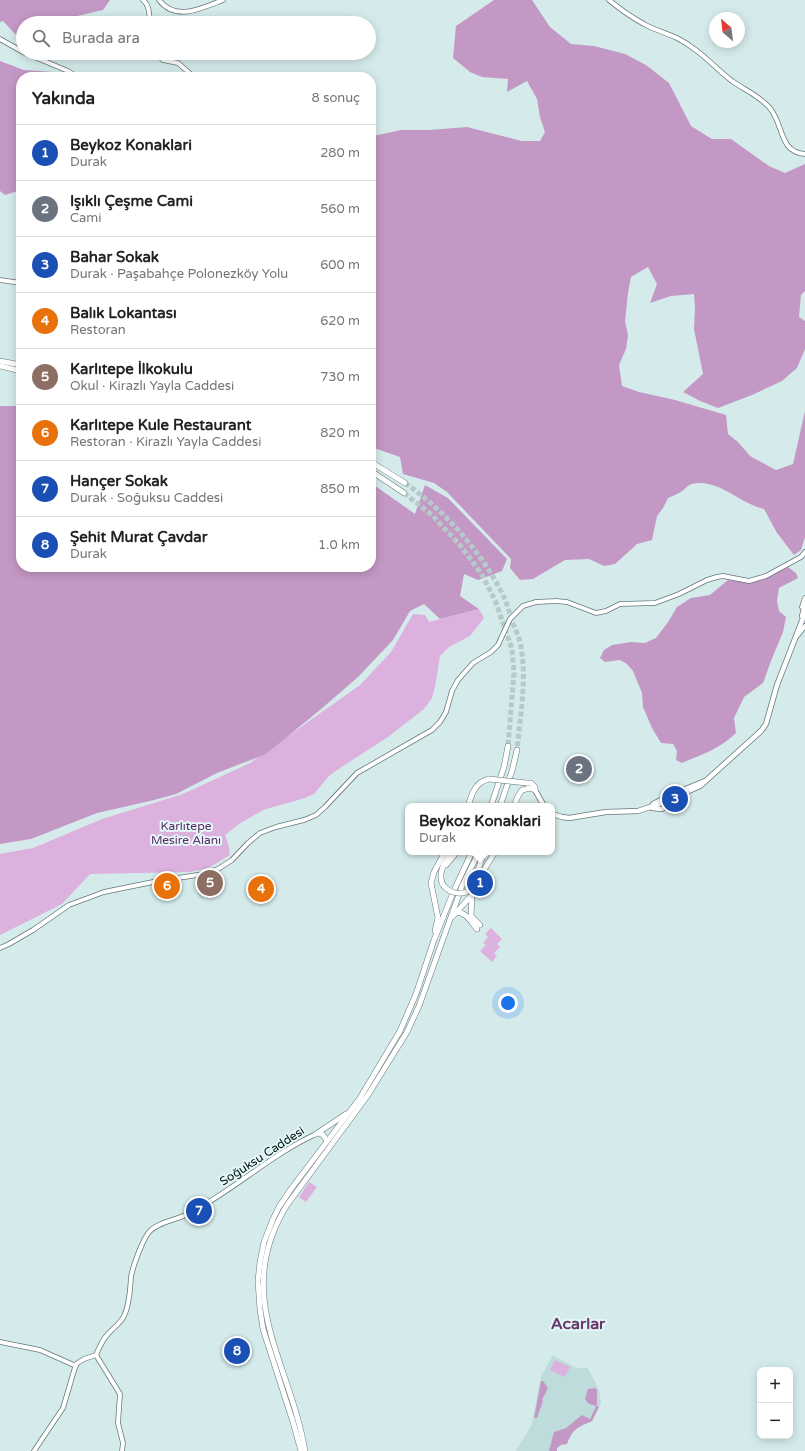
<!DOCTYPE html>
<html lang="tr">
<head>
<meta charset="utf-8">
<style>
  body { margin:0; font-family:"Varela Round",sans-serif; background:#f6f6f6; color:#222 }
  .controls { position:absolute; right:12px; bottom:12px; display:grid; overflow:hidden; border-radius:8px; box-shadow:0 2px 10px #0003 }
  .controls button { width:36px; height:36px; display:grid; place-items:center; padding:0; border:0; border-bottom:1px solid #e0e0e0; background:#fff; color:#222; font:20px sans-serif }
  .compass { position:absolute; left:709px; top:12px; width:36px; height:36px; border-radius:50%; background:#fff; box-shadow:0 2px 10px #0003; rotate:332deg }
  .you { position:absolute; left:508px; top:1003px; width:14px; height:14px; margin:-10px; border:3px solid #fff; border-radius:50%; background:#1a73e8; box-shadow:0 0 0 6px #1a73e833 }
  .badge { display:grid; place-items:center; width:26px; height:26px; border-radius:50%; background:#912f96; color:#fff; font-size:13px; font-weight:700 }
  .pin { position:absolute; translate:-50% -50%; border:2px solid #fff; box-shadow:0 1px 4px #0006 }
  .popup { position:absolute; left:405px; top:803px; width:150px; height:52px; box-sizing:border-box; display:grid; place-content:center; border-radius:8px; background:#fff; filter:drop-shadow(0 1px 3px #0005); font-size:13px; white-space:nowrap; color:#767676 }
  .popup b { font-size:15px; color:#222 }
  .popup::after { content:''; position:absolute; left:50%; top:100%; margin-left:-8px; border:8px solid transparent; border-top-color:#fff }
  .list { margin:0; padding:0; list-style:none }
  h2 { display:flex; justify-content:space-between; align-items:center; height:52px; margin:0; padding:0 16px; font-size:17px }
  h2 small { font-size:13px; font-weight:400; color:#767676 }
  .list li { display:grid; grid-template-columns:26px 1fr auto; gap:12px; align-items:center; box-sizing:border-box; height:56px; padding:0 16px; border-top:1px solid #e0e0e0 }
  .list b { display:block; font-size:15px; white-space:nowrap }
  .list p { margin:0; font-size:13px; white-space:nowrap; color:#767676 }
  .list em { font-size:13px; font-style:normal; color:#767676 }
  .icon { flex:none; width:22px; height:22px; fill:none; stroke:currentColor; stroke-width:2; stroke-linecap:round; stroke-linejoin:round }
  .map { position:relative; flex:none; width:805px; height:1451px; overflow:hidden }
  .search { position:absolute; background:#fff; box-shadow:0 2px 10px #0003; left:16px; top:16px; width:360px; height:44px; display:flex; align-items:center; gap:10px; box-sizing:border-box; padding:0 14px; border-radius:22px; color:#767676; font-size:15px }
  .panel { position:absolute; background:#fff; box-shadow:0 2px 10px #0003; left:16px; top:72px; width:360px; height:500px; border-radius:16px }
  .map>svg:first-child { display:block }
</style>
</head>
<body>
<div class="map">
<svg width="805" height="1451" viewBox="0 0 805 1451">
  <rect width="100%" height="100%" fill="#d5ebeb"/>
  <g fill="#bfdcdd">
    <path d="M213 876 220 887 218 893 212 896 210 895 200 898 198 893 205 879Z"/>
    <path d="M553 1355 576 1368H588L599 1390 601 1403 592 1421 579 1427 571 1433 567 1444 561 1445 557 1448V1451H516L532 1424 541 1376Z"/>
  </g>
  <g fill="#ddb1de">
    <path d="M479 609 484 618 470 636 449 647 440 656 435 687 432 698 424 709 388 737 340 768 329 776 314 794 305 798 263 810 239 824 225 835 229 847 230 855 208 868 190 872 90 874 62 904 0 935V854L33 848 102 819 183 794 250 763 360 685 391 652 413 614 425 615 429 622Z"/>
    <path d="M491 928 502 939 497 944 500 947 494 953 497 956 492 962 480 951 486 945 483 943 488 937 485 934Z"/>
    <path d="M309 1182 317 1187 306 1202 299 1197Z"/>
    <path d="M555 1360 570 1367 565 1377 550 1370Z"/>
  </g>
  <g fill="#c498c5">
    <path d="M0 0H110L103 10 73 17 56 16 53 23H23V37L17 36 3 21 0 22Z"/>
    <path d="M494 0H532L550 27 571 44 594 46 625 54 646 65 669 83 691 126 712 139H731L769 166 785 173 805 164V291L801 295 799 317 805 321V349L797 368 782 381 752 395 718 408 700 401 683 392 703 374 694 329 695 307 694 294 671 296 650 303 657 284 648 267 631 277 628 293 625 321 628 335 626 349 619 365 622 386 639 392 675 400 726 415 728 434 738 442 750 456 776 470 793 464 805 411V537L801 550 794 555 777 533 764 509C740 504 718 478 692 484 687 485 684 491 679 493 676 495 672 496 668 498L663 508 657 516 652 540 637 544 615 564 604 566 589 559 565 560 533 579 520 580 510 568 511 559 447 492 434 483 403 474 400 457 371 447V304L376 289 375 271 371 268V138L373 136 401 130H429L467 127 522 141H540L545 132 540 117 537 99 527 81 507 92 508 79 482 77 470 72 453 58 456 26Z"/>
    <path d="M0 61 24 70 53 72 63 77H21V190L5 195 0 191Z"/>
    <path d="M0 406H21V567H371V483L415 514 425 485 448 498 507 559 502 571 478 580 464 574 460 596 479 609 440 619 424 604 410 611 393 640 358 677 320 710 266 754 217 773 176 794 150 801 97 813 31 839 0 844Z"/>
    <path d="M788 567 796 573 798 578 779 588 777 601 779 611 786 617 783 632 771 661 763 683 744 697 734 718 736 733C721 748 701 755 682 763L676 760 677 751 673 744 661 743 652 728 643 707 642 693 633 671 627 664 620 660 605 662 600 658 604 650 612 645 631 642 645 643 656 638 668 622 677 607 691 598 710 595 728 580 748 582 764 579Z"/>
    <path d="M541 1381H543L548 1388 542 1400 543 1401 537 1418H534Z"/>
    <path d="M595 1388 597 1390V1406L599 1407 592 1421C577 1428 573 1428 567 1444L561 1445 557 1448V1451H549L554 1432 566 1428 582 1415 590 1419 596 1406 589 1404 585 1399 588 1389Z"/>
  </g>
  <g fill="none" stroke-linecap="round" stroke-linejoin="round">
    <g stroke="#b6caca" stroke-width="5" stroke-dasharray="5 2.5" stroke-linecap="butt">
      <path d="M405 483C445 511 481 551 503 595 507 603 509 612 512 621 515 629 520 638 521 647 527 681 520 717 517 750"/>
      <path d="M404 493 432 515 460 545 481 573 495 600 512 649 514 673 508 746"/>
    </g>
    <g stroke="#657879" stroke-width="5.5">
      <g id="secondary">
        <path d="M143 0C150 6 149 14 150 23"/>
        <path d="M159 0C176 22 202 8 223 0"/>
        <path d="M609 0C620 9 631 17 644 24 654 30 667 33 677 38 699 49 714 67 732 81 745 90 759 96 769 107 784 123 778 152 805 154"/>
        <path d="M0 39 23 52"/>
        <path d="M25 53 68 71 77 77"/>
        <path d="M156 53 163 60 178 63 194 77"/>
        <path d="M0 280 21 283"/>
        <path d="M802 607 805 598"/>
        <path d="M797 636 805 626"/>
        <path d="M0 948 9 944 33 930 69 905 104 892 158 881 204 874 218 869 232 860 248 843 260 833 276 827 304 820 316 815 325 807 357 773 432 730 440 722 446 712 452 691 458 680 473 663 491 652 498 645 510 619 523 606 536 602 556 601 567 602 596 613 606 611 620 604 655 603 679 594 707 580 717 577 723 576 749 581 766 576 801 557 805 552"/>
        <path d="M0 1342 40 1350 76 1366"/>
        <path d="M96 1355C99 1348 102 1340 108 1334 113 1328 121 1323 124 1316 130 1304 130 1289 131 1277 133 1266 142 1241 149 1232 158 1222 176 1220 188 1214 233 1191 270 1155 316 1134"/>
        <path d="M96 1355 120 1394 118 1423 123 1443 122 1451"/>
        <path d="M34 1451 63 1408 76 1364 84 1359 96 1355"/>
      </g>
    </g>
    <g stroke="#657879" stroke-width="6">
      <g id="primary">
        <path d="M802 616 805 605"/>
        <path d="M535 790 544 806"/>
        <path d="M653 804 671 795 705 781"/>
        <path d="M652 808 662 809"/>
        <path d="M552 814 562 817 569 818 606 812 638 811 659 804 700 786 761 731 766 724 777 685 805 613"/>
      </g>
    </g>
    <g stroke="#657879" stroke-width="6">
      <g id="highway">
        <path d="M0 361 21 365"/>
        <path d="M0 366 21 371"/>
        <path d="M371 462 405 483"/>
        <path d="M371 471 404 493"/>
        <path d="M527 783H531L535 787V790"/>
        <path d="M468 806C472 794 475 782 489 779"/>
        <path d="M491 806 504 767 508 746"/>
        <path d="M500 806 512 771 517 750"/>
        <path d="M514 806 518 796 522 790 530 788 535 790"/>
        <path d="M446 865 457 852"/>
        <path d="M474 882 484 852"/>
        <path d="M443 885C437 873 445 862 451 852"/>
        <path d="M472 895 471 916 480 925"/>
        <path d="M456 912C466 912 471 922 477 929"/>
        <path d="M452 917 472 895 479 878 495 852"/>
        <path d="M435 931 438 918 431 883 434 872 445 852"/>
        <path d="M319 1133 323 1135 327 1141"/>
        <path d="M316 1134 346 1114"/>
        <path d="M301 1451 293 1422 263 1329 260 1309 258 1281 260 1262 264 1242 273 1219 279 1207 291 1189 360 1098 400 1031 416 994 434 940 455 888 472 852"/>
        <path d="M305 1451C290 1361 231 1296 287 1205L368 1095 407 1032 419 1006 462 886 479 852"/>
      </g>
    </g>
    <use href="#secondary" stroke="#fff" stroke-width="4"/>
    <use href="#primary" stroke="#fff" stroke-width="4.5"/>
    <use href="#highway" stroke="#fff" stroke-width="5"/>
    <g stroke="#657879" stroke-width="6" stroke-linecap="butt">
      <g id="highway-bridge">
        <path d="M489 779 527 783"/>
        <path d="M443 885C450 894 465 897 472 887"/>
      </g>
    </g>
    <use href="#highway-bridge" stroke="#fff" stroke-width="5"/>
  </g>
  <g text-anchor="middle" dominant-baseline="central" stroke-width="4" stroke-linejoin="round" paint-order="stroke">
    <g font-size="12" fill="#5f2a62" stroke="#e3f8f8">
      <text x="186" y="826">Karlıtepe<tspan x="186" dy="14">Mesire Alanı</tspan></text>
    </g>
    <g font-size="12" fill="#080f10" stroke="#e3f8f8">
      <text transform="translate(262 1156) rotate(-33)">Soğuksu Caddesi</text>
    </g>
    <g font-size="16" font-weight="bold" fill="#69386b" stroke="#e3f8f8">
      <text x="578" y="1324">Acarlar</text>
    </g>
  </g>
</svg>
<div class="controls">
<button>+</button>
<button>−</button>
</div>
<svg class="compass" viewBox="-18 -18 36 36"><path d="M0-13l5 13h-10z" fill="#e53935"/><path d="M0 13l5-13h-10z" fill="#767676"/></svg>
<div class="you"></div>
<div class="pin badge" style="left:480px;top:883px;background:#1a4fb4">1</div>
<div class="popup"><b>Beykoz Konaklari</b>Durak</div>
<div class="pin badge" style="left:579px;top:769px;background:#6b7280">2</div>
<div class="pin badge" style="left:675px;top:799px;background:#1a4fb4">3</div>
<div class="pin badge" style="left:261px;top:889px;background:#e8710a">4</div>
<div class="pin badge" style="left:210px;top:883px;background:#8d6e63">5</div>
<div class="pin badge" style="left:167px;top:886px;background:#e8710a">6</div>
<div class="pin badge" style="left:199px;top:1211px;background:#1a4fb4">7</div>
<div class="pin badge" style="left:237px;top:1351px;background:#1a4fb4">8</div>
<div class="search"><svg class="icon" aria-label="search" viewBox="0 0 24 24"><circle cx="10" cy="10" r="6"/><path d="M15 15l6 6"/></svg>Burada ara</div>
<section class="panel">
<h2>Yakında<small>8 sonuç</small></h2>
<ul class="list">
<li><span class="badge" style="background:#1a4fb4">1</span><div><b>Beykoz Konaklari</b><p>Durak</p></div><em>280 m</em></li>
<li><span class="badge" style="background:#6b7280">2</span><div><b>Işıklı Çeşme Cami</b><p>Cami</p></div><em>560 m</em></li>
<li><span class="badge" style="background:#1a4fb4">3</span><div><b>Bahar Sokak</b><p>Durak · Paşabahçe Polonezköy Yolu</p></div><em>600 m</em></li>
<li><span class="badge" style="background:#e8710a">4</span><div><b>Balık Lokantası</b><p>Restoran</p></div><em>620 m</em></li>
<li><span class="badge" style="background:#8d6e63">5</span><div><b>Karlıtepe İlkokulu</b><p>Okul · Kirazlı Yayla Caddesi</p></div><em>730 m</em></li>
<li><span class="badge" style="background:#e8710a">6</span><div><b>Karlıtepe Kule Restaurant</b><p>Restoran · Kirazlı Yayla Caddesi</p></div><em>820 m</em></li>
<li><span class="badge" style="background:#1a4fb4">7</span><div><b>Hançer Sokak</b><p>Durak · Soğuksu Caddesi</p></div><em>850 m</em></li>
<li><span class="badge" style="background:#1a4fb4">8</span><div><b>Şehit Murat Çavdar</b><p>Durak</p></div><em>1.0 km</em></li>
</ul>
</section>
</div>
</body>
</html>
